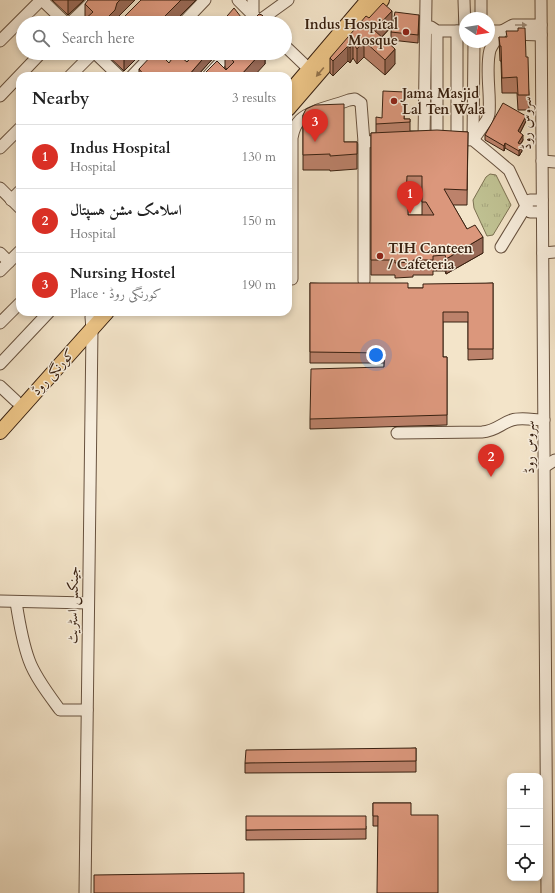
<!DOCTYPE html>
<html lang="en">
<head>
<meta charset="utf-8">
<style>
  body { margin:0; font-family:Cardo,Amiri,serif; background:#f2f2f2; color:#222 }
  .controls { position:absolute; right:12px; bottom:12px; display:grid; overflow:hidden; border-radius:8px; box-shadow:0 2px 6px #0003 }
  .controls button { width:36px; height:36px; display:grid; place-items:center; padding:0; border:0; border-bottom:1px solid #e0e0e0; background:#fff; color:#222; font:20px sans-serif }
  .compass { position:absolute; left:459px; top:12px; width:36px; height:36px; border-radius:50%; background:#fff; box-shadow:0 2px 6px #0003; rotate:102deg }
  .you { position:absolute; left:376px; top:355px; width:14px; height:14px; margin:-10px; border:3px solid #fff; border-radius:50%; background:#1a73e8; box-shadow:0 0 0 6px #1a73e833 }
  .badge { display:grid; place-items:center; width:26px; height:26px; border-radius:50%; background:#d93025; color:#fff; font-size:13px; font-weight:700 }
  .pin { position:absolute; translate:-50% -33px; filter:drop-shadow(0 1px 2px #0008) }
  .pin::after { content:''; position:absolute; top:21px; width:14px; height:12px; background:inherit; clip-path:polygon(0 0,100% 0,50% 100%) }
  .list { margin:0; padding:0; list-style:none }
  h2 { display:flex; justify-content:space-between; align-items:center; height:52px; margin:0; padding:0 16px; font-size:17px }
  h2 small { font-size:13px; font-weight:400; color:#767676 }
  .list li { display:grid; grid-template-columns:26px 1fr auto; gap:12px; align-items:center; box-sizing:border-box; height:64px; padding:0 16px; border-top:1px solid #e0e0e0 }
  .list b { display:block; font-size:15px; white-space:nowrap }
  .list p { margin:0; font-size:13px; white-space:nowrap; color:#767676 }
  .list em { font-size:13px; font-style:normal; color:#767676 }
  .icon { flex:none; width:22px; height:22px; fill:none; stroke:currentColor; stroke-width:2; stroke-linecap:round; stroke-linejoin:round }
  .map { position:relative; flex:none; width:555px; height:893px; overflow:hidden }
  .search { position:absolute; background:#fff; box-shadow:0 2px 6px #0003; left:16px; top:16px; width:276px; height:44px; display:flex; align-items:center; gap:10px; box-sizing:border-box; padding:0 14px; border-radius:22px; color:#767676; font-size:15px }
  .panel { position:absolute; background:#fff; box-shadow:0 2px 6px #0003; left:16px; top:72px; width:276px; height:244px; border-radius:12px }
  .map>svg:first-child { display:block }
</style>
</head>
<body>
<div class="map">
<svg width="555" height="893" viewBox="0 0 555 893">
  <defs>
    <pattern id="grass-tufts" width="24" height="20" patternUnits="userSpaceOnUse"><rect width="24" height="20" fill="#c0c293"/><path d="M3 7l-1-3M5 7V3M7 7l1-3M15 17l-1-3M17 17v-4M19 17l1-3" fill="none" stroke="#a6a67e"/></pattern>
  </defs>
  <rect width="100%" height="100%" fill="#f3e4c9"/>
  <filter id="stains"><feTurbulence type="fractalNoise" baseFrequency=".005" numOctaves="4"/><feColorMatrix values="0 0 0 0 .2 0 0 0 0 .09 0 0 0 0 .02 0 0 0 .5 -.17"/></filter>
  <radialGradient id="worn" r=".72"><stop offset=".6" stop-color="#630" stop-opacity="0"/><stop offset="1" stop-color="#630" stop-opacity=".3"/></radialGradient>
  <path fill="url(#grass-tufts)" stroke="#7c7152" d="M490 174 496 175 511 205 493 235 487 236 474 208 473 200 486 177Z"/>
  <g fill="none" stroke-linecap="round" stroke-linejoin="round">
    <g stroke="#67513e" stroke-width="13">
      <g id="minor">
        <path d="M42 0 66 23"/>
        <path d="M238 0 261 23"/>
        <path d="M253 0V14"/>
        <path d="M481 0V18"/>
        <path d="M541 0 547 893"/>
        <path d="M70 23 94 0"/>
        <path d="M183 23 205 0"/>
        <path d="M256 23 288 0"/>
        <path d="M431 27 437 31H465L464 0"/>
        <path d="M457 31V139"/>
        <path d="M502 31 513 25H541"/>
        <path d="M511 34 541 35"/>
        <path d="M0 41 41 0"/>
        <path d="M285 46 309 69"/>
        <path d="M95 53 119 76"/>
        <path d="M70 76 93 53"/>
        <path d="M132 76 154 53"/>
        <path d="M208 76 229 53"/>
        <path d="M0 96 41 53"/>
        <path d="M437 138V31"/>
        <path d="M424 139 426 0"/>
        <path d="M454 139 473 140 496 159 509 170 526 206 530 200H542"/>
        <path d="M473 140 487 120 489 114C491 94 485 69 490 50 493 43 498 37 502 31H489"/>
        <path d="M473 140 474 42"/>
        <path d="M0 148 20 128"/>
        <path d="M542 161 555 162"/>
        <path d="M0 188 20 208"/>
        <path d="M11 200 20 191"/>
        <path d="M501 247 526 206 530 212H542"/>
        <path d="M0 253 9 262"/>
        <path d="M543 253 555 252"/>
        <path d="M0 271 20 251"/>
        <path d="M292 279V138C293 132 295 125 300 120 310 110 336 105 349 100L355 99 361 103 364 142 385 141"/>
        <path d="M364 281V142"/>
        <path d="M0 323 20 303"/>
        <path d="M0 364 49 312"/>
        <path d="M0 386 16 401"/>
        <path d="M397 433 482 432C496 431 500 424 512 420 521 417 534 420 544 420"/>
        <path d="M544 467 555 460"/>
        <path d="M0 601 88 603"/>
        <path d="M16 602C19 621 22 641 29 660 35 677 49 695 60 710H87"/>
        <path d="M85 893 92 329 91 317"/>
      </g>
    </g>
    <g stroke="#382010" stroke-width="16">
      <g id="major">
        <path d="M288 94 368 0"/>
        <path d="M288 109 382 0"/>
        <path d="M0 432 107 312"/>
      </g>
    </g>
    <use href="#minor" stroke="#f7eddc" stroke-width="11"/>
    <use href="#major" stroke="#eac284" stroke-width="14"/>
  </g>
  <g fill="#bc826b" stroke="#382010" fill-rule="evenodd">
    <path d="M52 0H84L68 15Z"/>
    <path d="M85 4 117 18 116 23H84V20L85 19Z"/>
    <path d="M419 15 418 43 391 40V32Z"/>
    <path d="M369 18 392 26 382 37 395 64 385 75 364 57 357 64 353 58 350 63 348 61 333 76 330 73V58Z"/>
    <path d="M499 37 526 57 529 95V110H518L517 93H502L501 61H500Z"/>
    <path d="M105 53H142L124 71Z"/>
    <path d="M195 53H218L197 76H139V69L169 63 187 62Z"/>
    <path d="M225 53H265V64L226 70 227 69 225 68Z"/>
    <path d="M405 103 404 119H410V131L468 132 467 205H453L467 229 483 253 446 274 445 271H433V275H413V277L395 278V275H371V133H376V124L382 118ZM422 191V215H408L407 192Z"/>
    <path d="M303 115 344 142H357V169L330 171V170H303Z"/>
    <path d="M526 121 520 133 523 140 521 144 522 151 519 156 505 148 504 151 485 140V135Z"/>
    <path d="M310 283 408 288H423L493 283V359L468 360V322H443V357H447V425L310 429V419L384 367V363H310Z"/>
    <path d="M416 748V772L245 773V763Z"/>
    <path d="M373 803H411L378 826H373Z"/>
    <path d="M366 826V839L246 840V830Z"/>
  </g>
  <g fill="#996a57" stroke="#382010">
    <path d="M68 0H84L68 15Z"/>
    <path d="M120 0H135L117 18 116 23H103V22L117 3Z"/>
    <path d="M181 0H196L173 23H158Z"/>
    <path d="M392 11V26L374 45V30Z"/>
    <path d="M241 17V23H235Z"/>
    <path d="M364 41V57L357 64V49Z"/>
    <path d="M353 43V58L350 63V48Z"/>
    <path d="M348 46V61L333 76V61Z"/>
    <path d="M395 49V64L385 75V60Z"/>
    <path d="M127 53H142L124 71V56Z"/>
    <path d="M208 53H218L197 76H188Z"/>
    <path d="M261 53H265V64L254 76H240Z"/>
    <path d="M526 116V121L518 137V131Z"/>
    <path d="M523 135V140L518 148V143Z"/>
    <path d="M505 143V148L504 151V146Z"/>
    <path d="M522 145V151L519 156V151Z"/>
    <path d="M483 237V253L446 274V259Z"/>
  </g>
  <g fill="#db977c" stroke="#382010" fill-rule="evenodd">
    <path d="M88 0H120L117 3 115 10 103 22 104 23H87L84 20 93 12 85 4Z"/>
    <path d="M141 0H181L158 23H118Z"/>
    <path d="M383 3 392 11 374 30 395 49 385 60 364 41 357 49 353 43 350 48 348 46 333 61 330 58 366 16 369 18Z"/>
    <path d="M234 8 241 17 235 23H221Z"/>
    <path d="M395 12 419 15 418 35 391 32Z"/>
    <path d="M259 14 262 15 270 23H250Z"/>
    <path d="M518 28H525L526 57H528L529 95H518L517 77 502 78 501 46H500L499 37H507L506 31H518Z"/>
    <path d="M121 53H127L124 56Z"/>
    <path d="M154 53H159L169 63 176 53 187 62 195 53H208L188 76H145L139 69Z"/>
    <path d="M226 53H261L240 76H202L217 61 226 70 234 62Z"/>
    <path d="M383 91 405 92 404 119H410V122L376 124V117L382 118Z"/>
    <path d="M503 103 526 116 518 131 523 135 518 143 522 145 519 151 505 143 504 146 485 135Z"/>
    <path d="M344 104V142H357V154L330 156V154L303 155V115L306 109 315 105Z"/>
    <path d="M437 130 468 132 467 190 444 189 467 229 475 225 483 237 446 259 445 255 433 256V260H413V262L395 263V260H371V133ZM407 176H422V202H426L434 215H408V197L406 196Z"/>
    <path d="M310 283H408V288H423V284L493 283V349H468V312H443V357H447V415L310 419 311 369 384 367 385 353 310 352Z"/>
    <path d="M416 748V761L245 763 246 750Z"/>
    <path d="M373 803H411V815H438V893H377L378 816H373Z"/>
    <path d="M246 816H366V829L246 830Z"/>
    <path d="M244 873V893H94V875Z"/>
  </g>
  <defs><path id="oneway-solid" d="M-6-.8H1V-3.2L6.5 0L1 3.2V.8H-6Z"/></defs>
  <use fill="#a19180" href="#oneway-solid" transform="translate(521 25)"/>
  <use fill="#91714a" href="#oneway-solid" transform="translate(320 72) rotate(130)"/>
  <g fill="#8f2418" stroke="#f7eddc" stroke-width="1.5">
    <circle cx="406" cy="32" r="4"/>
    <circle cx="394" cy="101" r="4"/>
    <circle cx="380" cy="256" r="4"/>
  </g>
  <g text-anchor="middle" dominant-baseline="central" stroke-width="3" stroke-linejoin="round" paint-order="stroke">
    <g font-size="14" font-weight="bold" fill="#382010" stroke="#f7eddc" text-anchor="start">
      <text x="398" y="24" text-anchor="end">Indus Hospital<tspan x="398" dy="16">Mosque</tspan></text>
      <text x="402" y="93">Jama Masjid<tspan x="402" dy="16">Lal Ten Wala</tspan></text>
      <text x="388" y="248">TIH Canteen<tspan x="388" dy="16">/ Cafeteria</tspan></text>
    </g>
    <g font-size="14" fill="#382010" stroke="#f7eddc">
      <text transform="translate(526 123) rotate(-90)">سروس روڈ</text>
      <text transform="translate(53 372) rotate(-48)">کورنگی روڈ</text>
      <text transform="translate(529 447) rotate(-90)">سروس روڈ</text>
      <text transform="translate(73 605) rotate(-89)">جینکس اسٹریٹ</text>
    </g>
  </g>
  <rect width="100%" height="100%" filter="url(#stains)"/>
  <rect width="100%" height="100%" fill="url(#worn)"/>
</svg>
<div class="controls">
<button>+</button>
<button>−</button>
<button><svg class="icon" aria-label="locate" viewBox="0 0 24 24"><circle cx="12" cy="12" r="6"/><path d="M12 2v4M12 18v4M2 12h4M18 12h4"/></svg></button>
</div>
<svg class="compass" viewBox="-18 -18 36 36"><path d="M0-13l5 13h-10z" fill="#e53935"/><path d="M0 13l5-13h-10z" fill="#767676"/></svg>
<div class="you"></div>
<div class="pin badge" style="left:410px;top:214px">1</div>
<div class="pin badge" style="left:491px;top:477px">2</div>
<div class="pin badge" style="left:315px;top:142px">3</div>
<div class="search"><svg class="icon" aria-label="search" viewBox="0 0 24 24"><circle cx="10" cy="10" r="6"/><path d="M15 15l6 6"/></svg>Search here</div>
<section class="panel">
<h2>Nearby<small>3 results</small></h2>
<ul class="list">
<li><span class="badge">1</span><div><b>Indus Hospital</b><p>Hospital</p></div><em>130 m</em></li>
<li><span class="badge">2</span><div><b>اسلامک مشن ہسپتال</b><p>Hospital</p></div><em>150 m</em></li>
<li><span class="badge">3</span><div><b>Nursing Hostel</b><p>Place · کورنگی روڈ</p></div><em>190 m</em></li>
</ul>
</section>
</div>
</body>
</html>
